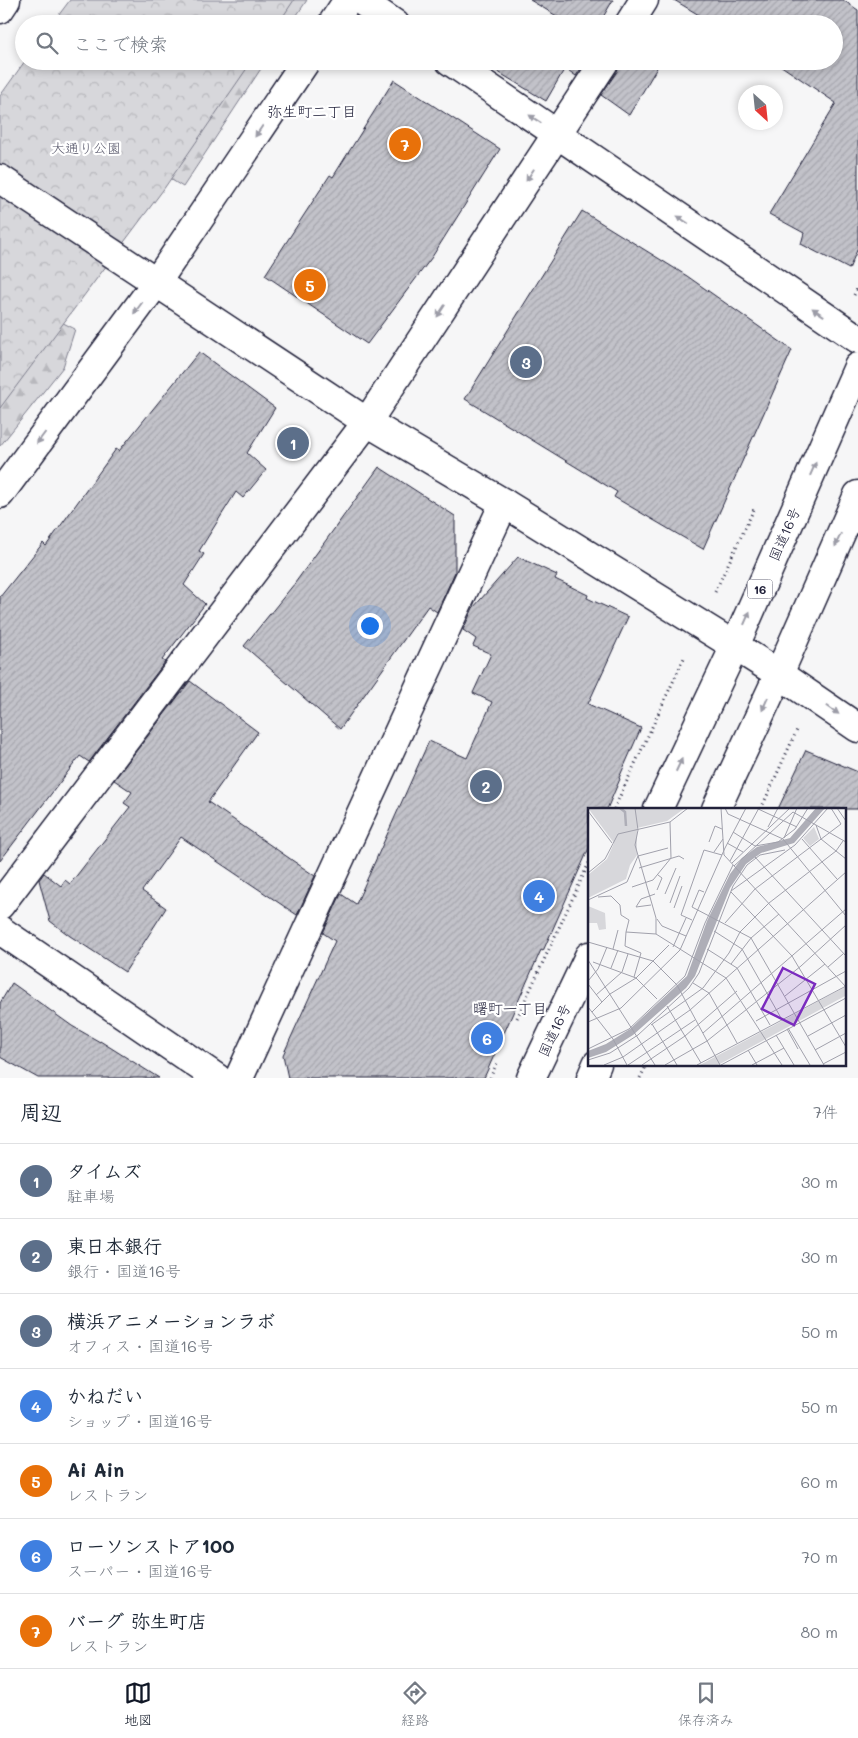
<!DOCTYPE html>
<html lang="ja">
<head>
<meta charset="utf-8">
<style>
  body { margin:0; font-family:Mali,"Klee One",sans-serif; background:#f2f2f3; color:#1f2937 }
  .compass { position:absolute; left:738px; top:85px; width:45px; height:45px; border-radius:50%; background:#fff; box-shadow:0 2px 8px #0003; rotate:153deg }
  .you { position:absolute; left:369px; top:625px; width:18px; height:18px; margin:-12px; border:4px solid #fff; border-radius:50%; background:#1a73e8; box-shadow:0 0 0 8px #1a73e833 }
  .badge { display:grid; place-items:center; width:32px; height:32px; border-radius:50%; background:#111827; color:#fff; font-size:16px; font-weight:700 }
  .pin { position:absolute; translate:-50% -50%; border:2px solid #fff; box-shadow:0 1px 5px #0006 }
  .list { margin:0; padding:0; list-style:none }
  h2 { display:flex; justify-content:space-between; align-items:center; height:65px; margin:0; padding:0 20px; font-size:21px }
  h2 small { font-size:16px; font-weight:400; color:#747a83 }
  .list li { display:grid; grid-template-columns:32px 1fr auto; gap:15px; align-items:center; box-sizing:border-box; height:75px; padding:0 20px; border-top:1px solid #e0e1e3 }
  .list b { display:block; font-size:19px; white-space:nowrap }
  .list p { margin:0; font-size:16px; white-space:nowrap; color:#747a83 }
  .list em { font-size:16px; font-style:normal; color:#747a83 }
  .icon { flex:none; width:28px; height:28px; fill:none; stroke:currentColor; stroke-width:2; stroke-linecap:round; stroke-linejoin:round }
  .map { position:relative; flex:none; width:858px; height:1078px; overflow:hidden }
  .search { position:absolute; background:#fff; box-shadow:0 2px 8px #0003; left:15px; right:15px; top:15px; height:55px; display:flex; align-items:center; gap:12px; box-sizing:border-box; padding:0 18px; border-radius:28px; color:#747a83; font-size:19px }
  .sheet { height:590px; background:#fff }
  nav { display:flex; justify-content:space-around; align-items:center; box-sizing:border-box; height:70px; border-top:1px solid #e0e1e3; background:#fff; font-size:14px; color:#747a83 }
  nav a { display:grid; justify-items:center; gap:2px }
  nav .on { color:#111827 }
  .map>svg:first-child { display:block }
</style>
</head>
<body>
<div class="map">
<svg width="858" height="1078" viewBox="0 0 858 1078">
  <defs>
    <pattern id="forest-firs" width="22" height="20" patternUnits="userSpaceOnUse" patternTransform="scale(1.25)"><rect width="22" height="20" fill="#d7d7db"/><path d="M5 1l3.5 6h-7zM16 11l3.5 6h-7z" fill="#b8b8bd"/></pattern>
    <pattern id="park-crowns" width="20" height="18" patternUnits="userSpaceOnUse" patternTransform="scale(1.25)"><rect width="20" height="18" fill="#d7d7db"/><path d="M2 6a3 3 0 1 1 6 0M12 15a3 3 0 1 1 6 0" fill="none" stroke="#b8b8bd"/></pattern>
    <pattern id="building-hatch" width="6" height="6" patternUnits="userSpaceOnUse" patternTransform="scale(1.25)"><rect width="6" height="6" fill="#c2c2c9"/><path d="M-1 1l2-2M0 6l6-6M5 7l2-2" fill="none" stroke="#a6a6ae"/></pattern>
  </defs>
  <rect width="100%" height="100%" fill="#f6f6f7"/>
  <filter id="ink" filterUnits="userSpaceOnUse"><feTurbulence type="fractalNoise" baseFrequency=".02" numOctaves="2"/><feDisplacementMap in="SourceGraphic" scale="10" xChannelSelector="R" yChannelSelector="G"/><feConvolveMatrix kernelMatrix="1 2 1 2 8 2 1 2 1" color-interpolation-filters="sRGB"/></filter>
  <g filter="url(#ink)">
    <g fill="url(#forest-firs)" stroke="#7c7c8b">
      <path d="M239 0H307L291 24H223Z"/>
      <path d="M199 61H266L183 187 137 158Z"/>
      <path d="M28 305 75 329 63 367 0 446V348Z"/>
    </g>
    <g fill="url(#park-crowns)" stroke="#7c7c8b">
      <path d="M70 0H294L278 24H52Z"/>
      <path d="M25 61H252L163 190 0 408V96Z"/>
    </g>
    <g fill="url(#building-hatch)" stroke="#22223b">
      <path d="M530 0H613L599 24H570Z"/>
      <path d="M674 0H843L858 10V248L849 269 801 244 804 233 769 214 836 103 774 61H834V24H714Z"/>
      <path d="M480 61H586L576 76 565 68 546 101Z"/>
      <path d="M621 61H661L629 115 601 95 618 70Z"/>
      <path d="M394 80 500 149 432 257 367 344 265 275 330 175 333 177Z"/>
      <path d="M582 211 687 276 792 350 703 549 614 497 617 492 465 399Z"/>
      <path d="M199 352 275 408 247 453 266 470 243 498 236 492 199 551 204 554 184 585 205 604 162 660 165 662 89 762 80 756 0 861V597L43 543 46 546 116 449 119 451Z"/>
      <path d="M379 467 455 516V572L437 612 428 606 340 729 244 646 295 583Z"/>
      <path d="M518 557 557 575 555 579 588 595 587 598 628 617 588 704 641 728 619 778 620 779 607 809H589V848L543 951 541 950 484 1078H288L283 1055 335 941 323 933 341 894 356 904 429 741 467 758 492 702 473 693 491 654 473 646 476 639 463 630 473 608Z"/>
      <path d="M190 681 258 732 208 802 315 876 297 915 181 837 142 891 166 908 125 972 70 936 50 921 39 880 44 873 61 886 65 880 70 884 130 807 124 803 132 792 114 780Z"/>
      <path d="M806 750 858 772V809H778Z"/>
      <path d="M12 983 72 1026 100 1042V1041L159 1078H38L0 1057V1003Z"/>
    </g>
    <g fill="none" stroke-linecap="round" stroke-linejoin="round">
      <g stroke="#22223b" stroke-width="31">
        <g id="minor">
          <path d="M360 0 395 24"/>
          <path d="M0 9 6 0"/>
          <path d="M332 24 348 0"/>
          <path d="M629 24 644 0"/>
          <path d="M450 61 858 339"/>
          <path d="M0 179 367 422 504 503 735 646 779 674 858 728"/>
          <path d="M0 494 156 283 306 61"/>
          <path d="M0 905 367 422 605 61"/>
          <path d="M0 930 217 1078"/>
          <path d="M239 1078 504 503"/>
        </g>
      </g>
      <g stroke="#22223b" stroke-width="31">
        <g id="highway">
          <path d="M658 809 735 646 858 367"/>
          <path d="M716 809 779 674 858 495"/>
          <path d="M531 1078 589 956"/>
          <path d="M591 1078 597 1064"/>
        </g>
      </g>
      <g stroke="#22223b" stroke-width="3" stroke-dasharray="1 4" stroke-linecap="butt">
        <path d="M854 295 858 287"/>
        <path d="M715 592 754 509"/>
        <path d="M614 809 685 656"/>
        <path d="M761 809 797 730 799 729"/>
        <path d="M517 1018 589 863"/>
        <path d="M490 1078 497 1063"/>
        <path d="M640 1078 647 1064"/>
      </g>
      <use href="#minor" stroke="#fff" stroke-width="28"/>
      <use href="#highway" stroke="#fff" stroke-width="28"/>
    </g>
    <defs><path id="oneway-solid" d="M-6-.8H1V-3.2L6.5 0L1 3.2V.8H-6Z" transform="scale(1.25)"/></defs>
    <g fill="#9c9ca7">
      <use href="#oneway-solid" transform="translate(535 119) rotate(-146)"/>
      <use href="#oneway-solid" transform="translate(259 131) rotate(124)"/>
      <use href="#oneway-solid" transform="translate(530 175) rotate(123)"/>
      <use href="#oneway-solid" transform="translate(683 220) rotate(-146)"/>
      <use href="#oneway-solid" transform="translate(138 308) rotate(127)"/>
      <use href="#oneway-solid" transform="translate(441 311) rotate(123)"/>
      <use href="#oneway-solid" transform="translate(818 312) rotate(-146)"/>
      <use href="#oneway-solid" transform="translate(41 438) rotate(127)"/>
      <use href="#oneway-solid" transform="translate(813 469) rotate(-66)"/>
      <use href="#oneway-solid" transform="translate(838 540) rotate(114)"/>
      <use href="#oneway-solid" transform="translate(747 618) rotate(-66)"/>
      <use href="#oneway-solid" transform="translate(765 704) rotate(114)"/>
      <use href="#oneway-solid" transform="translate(833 710) rotate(35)"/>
      <use href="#oneway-solid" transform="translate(679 765) rotate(-65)"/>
    </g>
  </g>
  <g text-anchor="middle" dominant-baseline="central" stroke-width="4.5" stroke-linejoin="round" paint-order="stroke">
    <rect fill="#fff" stroke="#646476" stroke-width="1" x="747.5" y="579.5" width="25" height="19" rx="4"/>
    <g font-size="12" font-weight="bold" fill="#22223b">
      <text x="760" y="589">16</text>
    </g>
    <g font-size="14" fill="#58586b" stroke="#fff">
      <text x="86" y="147">大通り公園</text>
    </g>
    <g font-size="14" fill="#22223b" stroke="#fff">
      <text transform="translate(784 534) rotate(-66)">国道16号</text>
      <text transform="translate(554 1030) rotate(-65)">国道16号</text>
    </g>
    <g font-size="15" fill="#22223b" stroke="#fff">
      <text x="312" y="111">弥生町二丁目</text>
      <text x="510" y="1008">曙町一丁目</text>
    </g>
  </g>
  <g transform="translate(588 808)">
    <rect width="258" height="258" fill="#f6f6f7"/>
    <path d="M0 98 17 105 18 121 11 122 9 115H0Z" fill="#d7d7db"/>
    <path d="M0 0H97L79 13 49 20V47L42 57 38 71 0 90V67L19 51 26 35ZM226 19 231 31 222 38 215 30ZM257 179V188L130 257H112Z" fill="#d7d7db"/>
    <path d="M228 0H237L206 35 173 45 158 56 142 80 107 168 98 180 45 227 18 244 0 250V243L18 236 42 221 99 168 119 113 142 66 154 50 169 39 202 30Z" fill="#aeaeb7"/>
    <path fill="none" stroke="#aeaeb7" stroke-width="2.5" d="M32 0 37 4 38 18"/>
    <path fill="none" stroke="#a1a1ac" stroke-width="1" d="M47 0 50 22 47 37 68 110V126L138 170 194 257M133 0 136 47 258 179M137 0 140 6 195 31M168 0 209 19M249 0 258 13M0 3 24 35M205 4 258 34M228 17 233 31 258 51M180 19 190 0M145 24 167 38 190 34 207 21 220 0M196 30 209 0M195 31 258 108M214 31 249 71M121 34 127 18 134 21M139 35 155 44M126 44 135 31M167 49 258 148M142 53 171 0M144 55 202 0M146 58 205 4M51 60 91 48 96 51M0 65 17 51 30 26 82 14 100 0M44 79 65 72 83 50 82 14M69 82 74 70 70 67M143 83 207 37 240 0M116 84 111 82 104 99 163 130 236 257M143 84 204 148 258 239M77 86 88 60M10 89 23 88 32 97 33 107 41 112 38 124 68 126M0 92 39 74 50 48 80 40M82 95 92 68M63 97 48 99 53 91 67 86M86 100 94 78M69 111 74 118 98 128M104 112 93 107 116 42 134 47M137 115 167 81 253 16 243 0M126 123 154 141 193 210M38 124 37 138 53 145 46 169M0 134 65 153 89 177 132 257M85 139 98 110M25 141 30 122M119 141 149 160 182 217M0 152 67 257M5 154 48 170 69 191M143 156 163 130 191 106M240 159 255 146M23 160 30 142M0 173 10 161 19 139M105 175 121 185 149 235M0 176 14 194M8 187 34 164 40 146M197 188 237 156M79 198 113 255M0 199 25 231 39 257M4 204 22 186 48 170 81 137M168 213 258 163M0 214 33 200 92 142 137 40 158 0M64 216 89 257M63 217 115 180 141 145 152 124 181 95 248 43 255 33M200 220 222 257M199 221 210 241M115 225 258 101M188 227 206 257M220 228 258 207M0 241 41 221 97 168 117 115 145 57M160 242 169 257M227 242 258 225M0 252 22 245 50 227 101 180 111 165 145 78 159 57 172 47 197 42M235 256 258 244M16 257 35 249 102 202 258 64M40 257 107 212M54 257 97 228 149 183M77 257 119 233 213 158 258 117M109 257 258 178M133 257 258 190M164 257 196 240"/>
    <path fill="#7b2cbf" fill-opacity="0.15" stroke="#7b2cbf" stroke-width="2.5" d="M195 160 227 176 206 217 174 201Z"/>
    <rect width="258" height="258" fill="none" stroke="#22223b" stroke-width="2.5"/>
  </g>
</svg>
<svg class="compass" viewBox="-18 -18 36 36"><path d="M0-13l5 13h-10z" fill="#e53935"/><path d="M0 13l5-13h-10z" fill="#747a83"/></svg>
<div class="you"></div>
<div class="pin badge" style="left:293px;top:443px;background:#5c6f8a">1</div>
<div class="pin badge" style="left:486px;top:786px;background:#5c6f8a">2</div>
<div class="pin badge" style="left:526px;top:362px;background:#5c6f8a">3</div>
<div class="pin badge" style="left:539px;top:896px;background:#3f7fe0">4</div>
<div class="pin badge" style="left:310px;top:285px;background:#e8710a">5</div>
<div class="pin badge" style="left:487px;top:1038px;background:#3f7fe0">6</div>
<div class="pin badge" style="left:405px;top:144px;background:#e8710a">7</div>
<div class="search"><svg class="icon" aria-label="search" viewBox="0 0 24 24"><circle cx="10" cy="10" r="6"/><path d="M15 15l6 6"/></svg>ここで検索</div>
</div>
<section class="sheet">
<h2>周辺<small>7件</small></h2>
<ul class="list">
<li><span class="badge" style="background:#5c6f8a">1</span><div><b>タイムズ</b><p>駐車場</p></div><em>30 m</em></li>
<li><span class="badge" style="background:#5c6f8a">2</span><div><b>東日本銀行</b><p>銀行 · 国道16号</p></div><em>30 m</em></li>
<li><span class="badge" style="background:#5c6f8a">3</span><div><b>横浜アニメーションラボ</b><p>オフィス · 国道16号</p></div><em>50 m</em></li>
<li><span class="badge" style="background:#3f7fe0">4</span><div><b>かねだい</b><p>ショップ · 国道16号</p></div><em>50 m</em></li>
<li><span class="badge" style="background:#e8710a">5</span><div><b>Ai Ain</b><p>レストラン</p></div><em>60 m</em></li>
<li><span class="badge" style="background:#3f7fe0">6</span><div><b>ローソンストア100</b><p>スーパー · 国道16号</p></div><em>70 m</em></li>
<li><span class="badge" style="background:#e8710a">7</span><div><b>バーグ 弥生町店</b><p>レストラン</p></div><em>80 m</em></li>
</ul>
</section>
<nav>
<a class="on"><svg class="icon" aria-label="map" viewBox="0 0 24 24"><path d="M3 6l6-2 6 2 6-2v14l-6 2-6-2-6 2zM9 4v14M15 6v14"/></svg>地図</a>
<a><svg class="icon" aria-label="directions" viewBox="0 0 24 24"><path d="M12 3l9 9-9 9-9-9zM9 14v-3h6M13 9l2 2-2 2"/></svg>経路</a>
<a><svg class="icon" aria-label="saved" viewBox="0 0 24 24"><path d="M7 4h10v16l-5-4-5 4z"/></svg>保存済み</a>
</nav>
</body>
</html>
